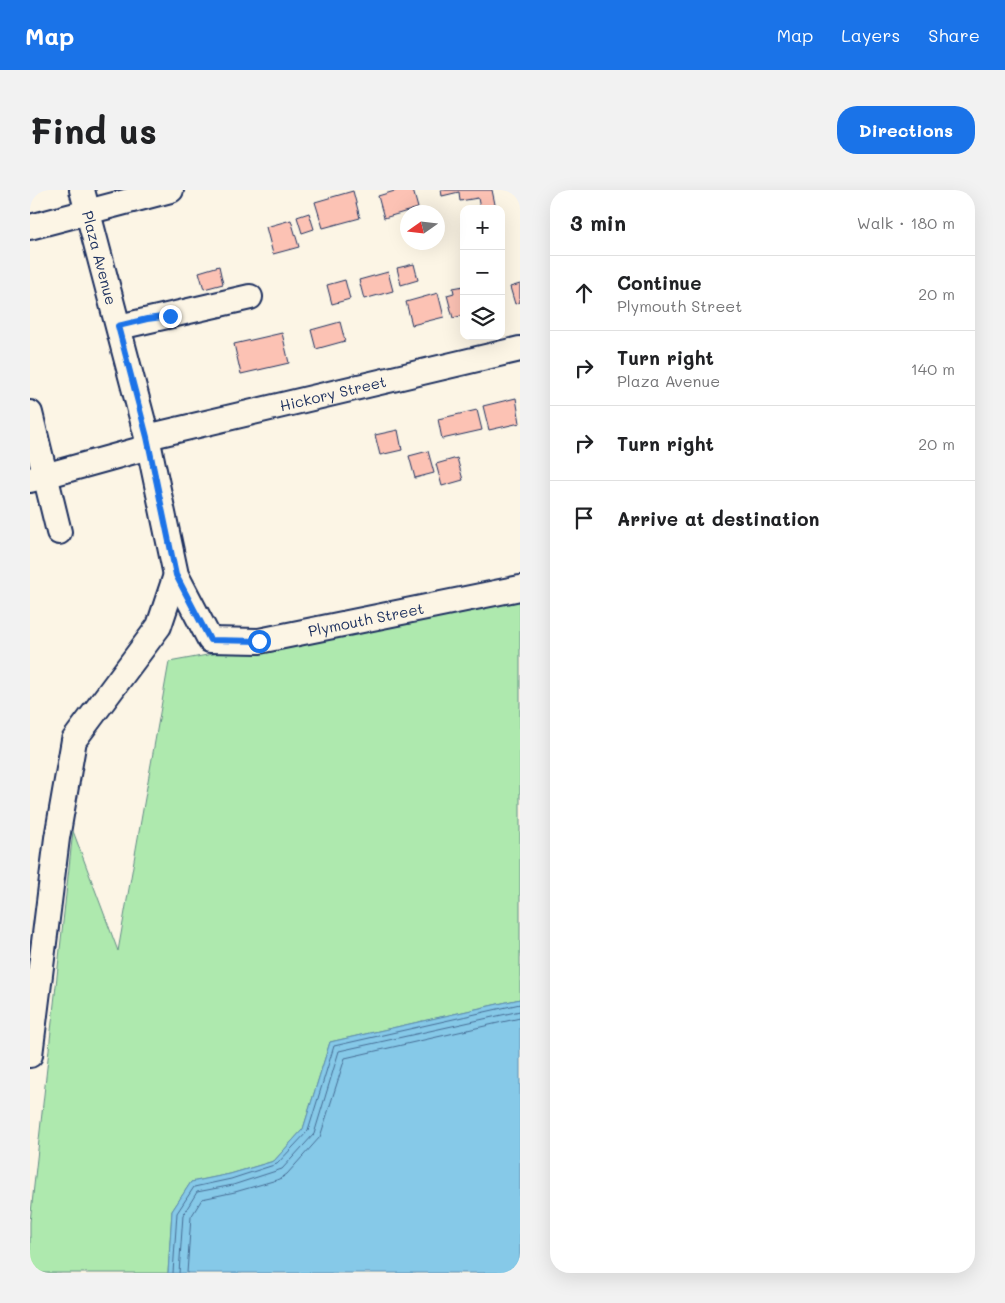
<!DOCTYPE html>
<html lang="en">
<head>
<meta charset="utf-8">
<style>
  body { margin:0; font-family:Mali,sans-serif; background:#f2f2f2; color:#202124 }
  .controls { position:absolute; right:15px; top:15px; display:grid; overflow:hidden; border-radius:10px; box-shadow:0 5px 20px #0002 }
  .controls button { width:45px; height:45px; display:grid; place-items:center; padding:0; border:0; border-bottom:1px solid #e0e0e0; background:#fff; color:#202124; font:25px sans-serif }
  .compass { position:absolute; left:370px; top:15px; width:45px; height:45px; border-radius:50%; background:#fff; box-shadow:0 5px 20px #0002; rotate:256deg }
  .stop { position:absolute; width:15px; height:15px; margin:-11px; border:4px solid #1a73e8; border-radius:50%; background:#fff }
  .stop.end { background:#1a73e8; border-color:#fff; box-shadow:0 1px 5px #0008 }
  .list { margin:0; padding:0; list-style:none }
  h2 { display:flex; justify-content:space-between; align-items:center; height:65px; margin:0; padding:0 20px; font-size:21px }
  h2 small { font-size:16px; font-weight:400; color:#757577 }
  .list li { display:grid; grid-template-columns:32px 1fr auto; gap:15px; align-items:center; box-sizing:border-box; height:75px; padding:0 20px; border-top:1px solid #e0e0e0 }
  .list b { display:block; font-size:19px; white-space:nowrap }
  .list p { margin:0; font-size:16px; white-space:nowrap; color:#757577 }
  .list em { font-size:16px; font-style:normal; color:#757577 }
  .icon { flex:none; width:28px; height:28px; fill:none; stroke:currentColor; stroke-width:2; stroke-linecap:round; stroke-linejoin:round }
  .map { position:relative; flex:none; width:490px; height:1083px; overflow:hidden; border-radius:20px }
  header { display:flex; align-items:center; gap:30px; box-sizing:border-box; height:70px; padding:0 25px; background:#1a73e8; color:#fff }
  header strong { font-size:24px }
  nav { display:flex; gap:28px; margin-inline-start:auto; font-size:18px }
  .intro { display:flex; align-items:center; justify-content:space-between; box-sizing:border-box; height:120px; padding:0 30px }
  h1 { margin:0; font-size:35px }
  .button { padding:12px 22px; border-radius:20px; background:#1a73e8; color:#fff; font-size:18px; font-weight:700 }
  main { display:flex; gap:30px; padding:0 30px }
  aside { flex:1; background:#fff; border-radius:20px; box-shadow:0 5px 20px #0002 }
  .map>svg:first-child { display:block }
</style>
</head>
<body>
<header>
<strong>Map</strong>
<nav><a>Map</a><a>Layers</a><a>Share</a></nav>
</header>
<div class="intro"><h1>Find us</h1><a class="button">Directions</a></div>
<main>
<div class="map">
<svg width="490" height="1083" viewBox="0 0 490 1083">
  <rect width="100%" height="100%" fill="#fcf5e5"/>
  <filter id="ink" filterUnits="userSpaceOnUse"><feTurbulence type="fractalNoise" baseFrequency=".02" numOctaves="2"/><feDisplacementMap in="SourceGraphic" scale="10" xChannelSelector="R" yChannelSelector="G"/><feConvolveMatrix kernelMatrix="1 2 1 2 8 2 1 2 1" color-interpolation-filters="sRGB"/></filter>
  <g filter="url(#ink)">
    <path fill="#aee9ae" stroke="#648c86" d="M490 408V809L300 852 273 939 244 971 200 984 161 992 142 1021 138 1083H0V1032L43 641 88 761 139 472Z"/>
    <path fill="#86c9e8" stroke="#5b8bb1" d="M490 809V1083H138L142 1021 161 992 200 984 244 971 273 939 300 852Z"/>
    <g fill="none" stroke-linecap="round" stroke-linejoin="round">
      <g stroke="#466d95" stroke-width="1">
        <path d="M143 1083 147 1023 164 997 201 989 247 974 278 941 304 856 490 814"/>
        <path d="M149 1083 153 1025 167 1002 203 995 252 979 284 944 309 861 490 821"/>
        <path d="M157 1083 161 1027 172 1009 205 1002 250 989 257 984 290 947 315 868 490 828"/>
      </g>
    </g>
    <g fill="#fcc2b4" stroke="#1b2f5e">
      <path d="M368 0H383L388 18 354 28 348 6Z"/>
      <path d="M411 0H462L466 19H450L448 8 430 11 429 2 412 6Z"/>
      <path d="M323 1 330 28 293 38 285 12Z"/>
      <path d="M279 23 284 39 272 43 267 27Z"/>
      <path d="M261 30 269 57 243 64 236 37Z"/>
      <path d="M384 74 388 90 371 95 367 78Z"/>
      <path d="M189 76 193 94 174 99 169 82Z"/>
      <path d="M358 82 363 101 334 109 329 90Z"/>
      <path d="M315 90 320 109 302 114 297 95Z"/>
      <path d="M490 94V112L485 114 480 97Z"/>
      <path d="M434 96V125L423 128 417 105 424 103 423 98Z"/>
      <path d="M408 103 414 127 382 135 376 112Z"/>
      <path d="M310 132 315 151 286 159 281 140Z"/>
      <path d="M252 143 259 173 211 184 204 154Z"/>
      <path d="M486 208 490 233 459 240 453 216Z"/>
      <path d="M447 220 452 240 412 249 408 229Z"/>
      <path d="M368 240 372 260 350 265 345 245Z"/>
      <path d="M398 261 404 283 385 288 379 266Z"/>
      <path d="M427 268 433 290 412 296 406 274Z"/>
    </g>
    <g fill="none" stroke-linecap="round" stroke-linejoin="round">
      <g stroke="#1b2f5e" stroke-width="28">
        <g id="minor">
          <path id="s1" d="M52 0 117 247 146 385 180 450 229 451 490 398"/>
          <path d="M0 37 141 0"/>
          <path d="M89 137 220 107"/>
          <path d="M0 223 29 342"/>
          <path id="s2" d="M117 247 490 159"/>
          <path d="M0 290 119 257"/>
          <path d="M0 865 27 648 44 550 129 436 146 385"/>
        </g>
      </g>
      <use href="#minor" stroke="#fcf5e5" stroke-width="24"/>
    </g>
  </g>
  <g fill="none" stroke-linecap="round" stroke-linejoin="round" filter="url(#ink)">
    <path stroke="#1a73e8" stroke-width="6" d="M140 126 117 129 88 136 117 247 146 385 180 450 229 451"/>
  </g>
  <g text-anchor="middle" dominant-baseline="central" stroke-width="4" stroke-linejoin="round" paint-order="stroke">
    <g font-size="15" fill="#1b2f5e" stroke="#fcf5e5">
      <text stroke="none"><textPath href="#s1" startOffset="70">Plaza Avenue</textPath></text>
      <text stroke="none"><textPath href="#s2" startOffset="191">Hickory Street</textPath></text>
      <text stroke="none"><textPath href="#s1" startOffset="628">Plymouth Street</textPath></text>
    </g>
  </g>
</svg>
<div class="controls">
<button>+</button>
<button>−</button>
<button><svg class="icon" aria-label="layers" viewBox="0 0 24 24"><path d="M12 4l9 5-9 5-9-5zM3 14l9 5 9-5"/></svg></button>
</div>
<svg class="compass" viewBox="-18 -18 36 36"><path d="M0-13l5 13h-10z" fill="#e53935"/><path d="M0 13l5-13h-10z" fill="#757577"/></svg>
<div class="stop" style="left:229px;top:451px"></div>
<div class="stop end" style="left:140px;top:126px"></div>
</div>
<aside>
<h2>3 min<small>Walk · 180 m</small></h2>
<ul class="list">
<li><svg class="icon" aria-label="ahead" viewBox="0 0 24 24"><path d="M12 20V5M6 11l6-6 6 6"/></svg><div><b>Continue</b><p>Plymouth Street</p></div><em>20 m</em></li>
<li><svg class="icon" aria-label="right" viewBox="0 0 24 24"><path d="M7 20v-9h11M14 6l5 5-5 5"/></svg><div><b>Turn right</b><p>Plaza Avenue</p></div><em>140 m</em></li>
<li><svg class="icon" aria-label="right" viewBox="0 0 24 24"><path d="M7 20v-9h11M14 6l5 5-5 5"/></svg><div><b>Turn right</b></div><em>20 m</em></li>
<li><svg class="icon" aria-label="arrive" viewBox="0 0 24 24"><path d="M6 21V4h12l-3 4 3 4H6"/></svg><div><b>Arrive at destination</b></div></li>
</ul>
</aside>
</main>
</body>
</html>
